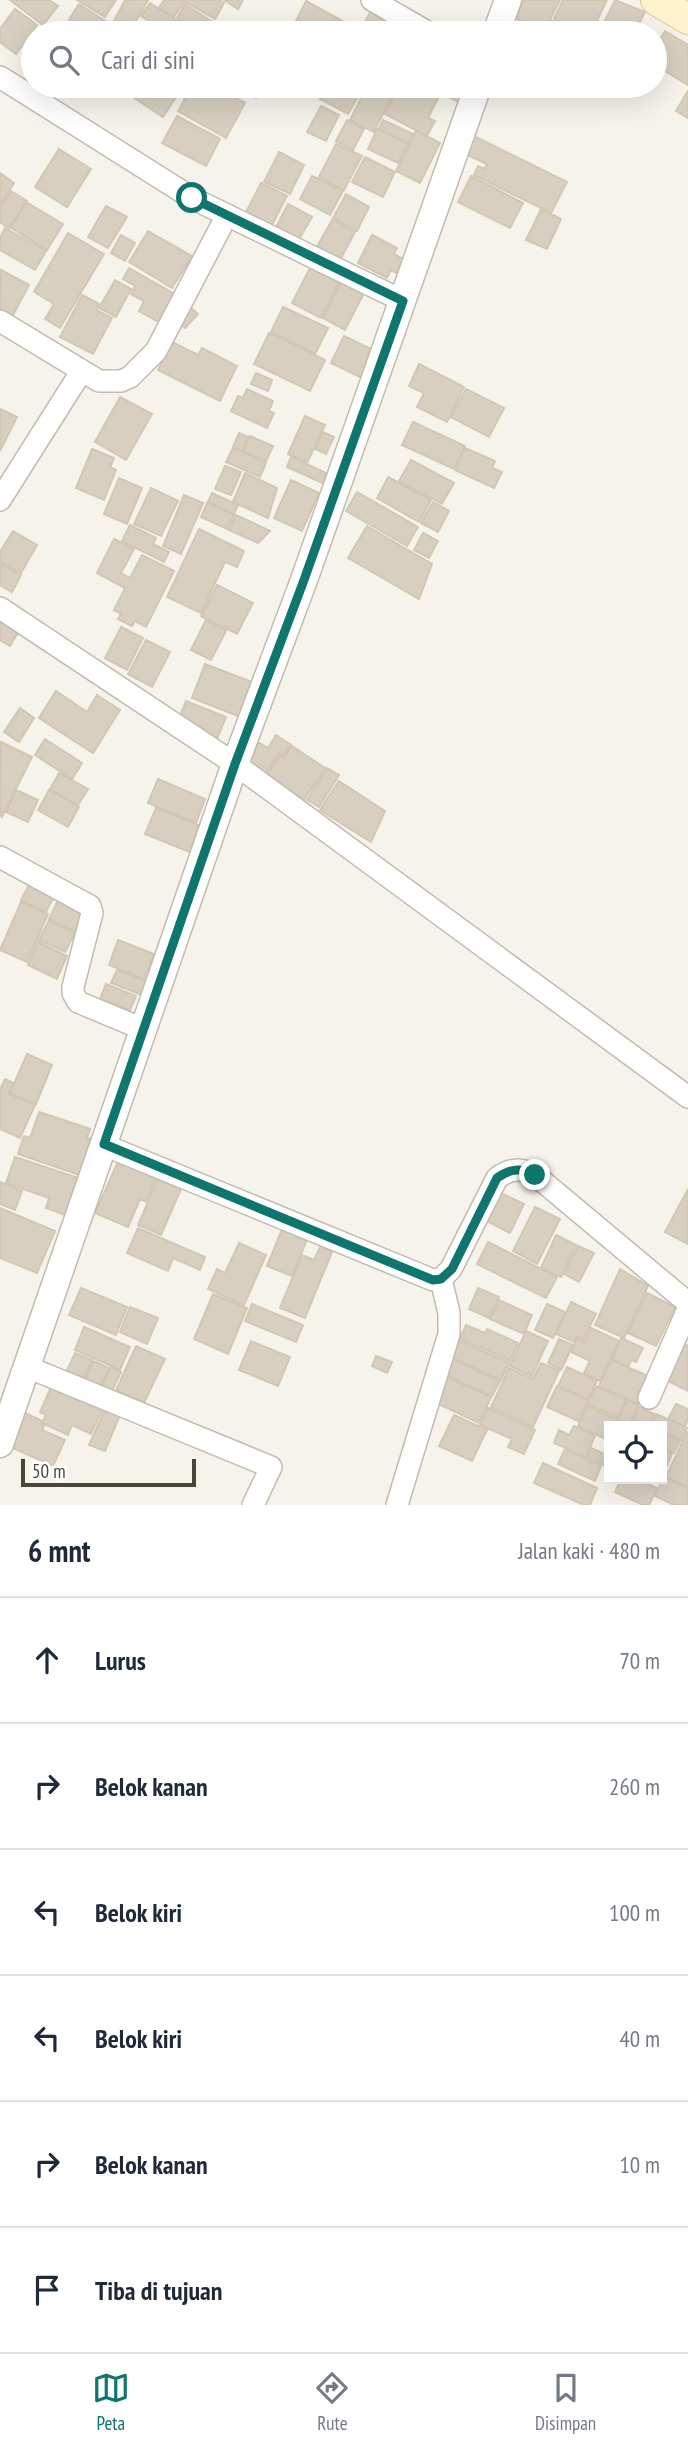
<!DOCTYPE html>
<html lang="id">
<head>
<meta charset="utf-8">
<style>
  body { margin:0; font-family:"PT Sans Narrow",sans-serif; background:#f6f6f7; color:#1f2937 }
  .controls { position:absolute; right:21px; bottom:21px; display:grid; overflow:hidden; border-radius:0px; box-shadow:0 7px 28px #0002 }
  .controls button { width:63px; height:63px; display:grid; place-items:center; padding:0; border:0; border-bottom:2px solid #e0e1e3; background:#fff; color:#1f2937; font:35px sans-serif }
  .scale { position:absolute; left:21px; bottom:18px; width:175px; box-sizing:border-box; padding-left:7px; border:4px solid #4b4439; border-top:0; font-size:19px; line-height:24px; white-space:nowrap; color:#4b4439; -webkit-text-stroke:5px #fff; paint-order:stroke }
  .stop { position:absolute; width:21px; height:21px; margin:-16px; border:5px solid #0f766e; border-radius:50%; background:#fff }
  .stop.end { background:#0f766e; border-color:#fff; box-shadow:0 2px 7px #0008 }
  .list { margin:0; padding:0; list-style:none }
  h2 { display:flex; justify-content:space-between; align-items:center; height:91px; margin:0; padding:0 28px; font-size:30px }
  h2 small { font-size:23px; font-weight:400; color:#747a83 }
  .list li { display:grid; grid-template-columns:46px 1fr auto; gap:21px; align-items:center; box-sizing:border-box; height:126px; padding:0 28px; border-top:2px solid #e0e1e3 }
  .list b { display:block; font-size:26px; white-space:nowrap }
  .list em { font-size:23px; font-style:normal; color:#747a83 }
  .icon { flex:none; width:38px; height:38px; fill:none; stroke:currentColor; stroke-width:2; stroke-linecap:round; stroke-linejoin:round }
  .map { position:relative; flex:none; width:688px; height:1505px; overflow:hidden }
  .search { position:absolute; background:#fff; box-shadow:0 7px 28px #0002; left:21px; right:21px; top:21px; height:77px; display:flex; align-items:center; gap:18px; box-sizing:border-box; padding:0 24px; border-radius:38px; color:#747a83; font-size:26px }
  .sheet { height:847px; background:#fff }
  nav { display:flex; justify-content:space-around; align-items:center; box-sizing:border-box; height:98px; border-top:2px solid #e0e1e3; background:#fff; font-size:19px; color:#747a83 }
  nav a { display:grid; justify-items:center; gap:4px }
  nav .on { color:#0f766e }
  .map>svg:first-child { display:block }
</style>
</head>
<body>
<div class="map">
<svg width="688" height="1505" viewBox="0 0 688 1505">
  <rect width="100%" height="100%" fill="#f6f3ec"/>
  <g fill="#d8cfc1" stroke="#d3c7b4" stroke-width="2">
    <path d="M10 0H49L58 6 43 25Z"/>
    <path d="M77 0H116L105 17Z"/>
    <path d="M125 0H148L131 30 114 21Z"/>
    <path d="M164 0H185L174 17 159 8Z"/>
    <path d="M187 0H219L224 3 215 19 186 2Z"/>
    <path d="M224 0H243L238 9Z"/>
    <path d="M524 0H560L550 20 562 26 559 33H546L515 18Z"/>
    <path d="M563 0H607L591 33H582L554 19Z"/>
    <path d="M615 0 645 12 634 33H599Z"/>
    <path d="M306 1 355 28 352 33H304L307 27 296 21Z"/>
    <path d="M150 3 181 23 175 33H168L141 16Z"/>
    <path d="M79 4 107 22 101 33H61Z"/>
    <path d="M185 4 214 23 207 33H201L177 18Z"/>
    <path d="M373 7 398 19 391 33H359Z"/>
    <path d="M15 9 37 25 16 54 0 42V29Z"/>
    <path d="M450 23 467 30 465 33H445Z"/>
    <path d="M182 24 197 33H176Z"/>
    <path d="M665 31 688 45V85L655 65V48Z"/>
    <path d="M123 86H179L182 88 163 117 121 89Z"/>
    <path d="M192 86H214L245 103 226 138 178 111Z"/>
    <path d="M234 86H262L256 98Z"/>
    <path d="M305 86H324L320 94Z"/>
    <path d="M327 86H364L348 114 320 99Z"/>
    <path d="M367 86H397L374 132 350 120Z"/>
    <path d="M412 86 438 98 428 118 435 121 427 136 385 114 398 88 408 94Z"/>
    <path d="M435 86H469L460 103 433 89Z"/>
    <path d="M688 91V118L676 111Z"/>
    <path d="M321 106 339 115 326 141 307 132Z"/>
    <path d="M177 116 220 139 206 166 162 143Z"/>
    <path d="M347 120 364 129 353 150 336 141Z"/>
    <path d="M383 120 413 134 408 143 379 129Z"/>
    <path d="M377 129 408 143 398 163 368 149Z"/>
    <path d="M416 131 440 143 420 183 396 171Z"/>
    <path d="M470 134 567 182 551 213 474 175 478 166 484 169 487 164 461 152Z"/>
    <path d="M336 144 362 156 344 190 319 177Z"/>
    <path d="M59 149 91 169 67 207 35 187Z"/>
    <path d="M279 152 304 165 290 194 264 182Z"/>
    <path d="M365 157 395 172 383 197 352 182Z"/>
    <path d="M0 173 14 183 0 205Z"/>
    <path d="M312 176 343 191 330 215 300 199Z"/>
    <path d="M471 176 523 203 510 228 458 202Z"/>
    <path d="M261 183 287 196 270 229 244 216Z"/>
    <path d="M11 191 27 201 9 228 0 222V208Z"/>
    <path d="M346 194 369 207 357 231 333 218Z"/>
    <path d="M26 202 63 224 47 250 11 228Z"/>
    <path d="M288 204 312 217 298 241 275 229Z"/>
    <path d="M106 206 127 217 108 248 88 237Z"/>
    <path d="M541 209 561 219 547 249 526 240Z"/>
    <path d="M332 220 355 232 340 260 316 248Z"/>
    <path d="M5 228 46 251 35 270 0 250V238Z"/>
    <path d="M148 231 192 256 172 288 129 262Z"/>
    <path d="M68 233 104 254 60 328 45 319 54 304 34 292Z"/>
    <path d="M121 235 135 243 125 261 111 253Z"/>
    <path d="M372 235 397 248 394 254 407 261 400 275 391 270 387 278 358 263Z"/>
    <path d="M312 264 341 279 321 318 292 303Z"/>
    <path d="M129 268 180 297 164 325 139 311 144 301 131 294 135 286 123 279Z"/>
    <path d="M1 270 29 285 10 321 0 316Z"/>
    <path d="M115 280 131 289 116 317 99 308Z"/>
    <path d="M342 280 365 291 345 330 323 318Z"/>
    <path d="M82 295 99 304 96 310 112 318 93 354 60 337Z"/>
    <path d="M190 307 198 314 185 328 178 321Z"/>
    <path d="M283 307 328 328 315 354 271 332Z"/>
    <path d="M269 333 325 360 310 391 254 364Z"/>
    <path d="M344 336 377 352 364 379 331 363Z"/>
    <path d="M172 342 198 355 202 348 237 366 220 401 158 370Z"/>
    <path d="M419 364 464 387 447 422 417 407 424 393 409 386Z"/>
    <path d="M256 373 272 380 268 391 251 384Z"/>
    <path d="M247 389 273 401 269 411 274 413 267 428 231 411 238 396 243 398Z"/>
    <path d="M466 389 504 408 489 437 451 417Z"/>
    <path d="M120 397 152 414 126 460 95 442Z"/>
    <path d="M0 409 17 417 0 451Z"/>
    <path d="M305 416 325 425 307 463 288 454Z"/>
    <path d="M413 422 465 446 454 469 402 445Z"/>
    <path d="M323 432 334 437 326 454 315 449Z"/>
    <path d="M239 433 248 437 242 451 233 447Z"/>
    <path d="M250 436 273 446 266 461 243 451Z"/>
    <path d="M233 448 266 463 260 477 226 462Z"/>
    <path d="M465 448 495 461 492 468 502 472 494 488 455 470Z"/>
    <path d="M92 449 114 458 110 467 116 470 104 500 76 488Z"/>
    <path d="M291 457 326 473 322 483 287 467Z"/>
    <path d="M411 460 454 483 442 504 399 481Z"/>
    <path d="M225 466 241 472 231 495 215 489Z"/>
    <path d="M245 473 277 488 268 518 233 502Z"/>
    <path d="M388 477 431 500 419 522 377 498Z"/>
    <path d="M119 478 142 488 127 524 104 514Z"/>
    <path d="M291 480 319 493 302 531 274 518Z"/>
    <path d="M151 488 178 501 161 536 134 524Z"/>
    <path d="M357 492 418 527 407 546 346 511Z"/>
    <path d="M212 493 238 505 234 514 208 502Z"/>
    <path d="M184 495 203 503 181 554 163 546Z"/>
    <path d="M433 502 449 511 438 532 421 523Z"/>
    <path d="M207 503 234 515 227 529 201 517Z"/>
    <path d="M236 515 270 531 258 543 229 530Z"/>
    <path d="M130 525 156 538 153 544 169 552 164 562 122 541Z"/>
    <path d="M367 526 432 564 419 599 348 558Z"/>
    <path d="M199 529 244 551 237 567 225 562 201 613 167 597Z"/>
    <path d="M13 531 37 545 21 573 0 561V552Z"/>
    <path d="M423 533 438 541 429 558 414 550Z"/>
    <path d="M114 539 134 549 121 573 130 578 142 555 174 571 146 627 135 621 132 626 118 619 121 614 114 610 125 588 97 573Z"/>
    <path d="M0 563 21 575 12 592 0 585Z"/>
    <path d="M217 585 253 603 237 634 201 616Z"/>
    <path d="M0 613 22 626 10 646 0 640Z"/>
    <path d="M206 620 226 631 211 660 191 650Z"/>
    <path d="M121 627 143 638 127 670 105 658Z"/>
    <path d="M146 640 170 652 152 687 128 674Z"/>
    <path d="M205 664 257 684 243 718 192 698Z"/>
    <path d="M56 691 87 712 97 695 120 710 93 753 39 718Z"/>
    <path d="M186 701 226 717 217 739 177 723Z"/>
    <path d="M20 708 34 718 19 742 4 732Z"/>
    <path d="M276 735 291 745 284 756 279 753 265 774 245 762 258 742 268 748Z"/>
    <path d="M45 739 82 763 72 779 35 755Z"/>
    <path d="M1 742 32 757 2 817 0 816Z"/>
    <path d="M292 746 325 768 304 800 266 776 280 755 284 758Z"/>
    <path d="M327 768 339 775 319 807 307 800Z"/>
    <path d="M59 773 88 789 78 805 50 789Z"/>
    <path d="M158 779 205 799 196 823 148 803Z"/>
    <path d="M339 781 385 811 371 842 320 810Z"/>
    <path d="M16 790 38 800 28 822 6 812Z"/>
    <path d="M49 790 79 807 68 827 38 810Z"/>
    <path d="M156 808 208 829 197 855 145 834Z"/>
    <path d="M31 881 56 893 46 912 21 900Z"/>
    <path d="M59 898 76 906 74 910 83 914 75 931 49 919Z"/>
    <path d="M21 902 48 914 27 962 0 950Z"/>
    <path d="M49 920 75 933 65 952 39 940Z"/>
    <path d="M118 940 154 954 144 979 109 965Z"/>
    <path d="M38 942 67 956 57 979 28 965Z"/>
    <path d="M117 970 149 982 144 996 111 983Z"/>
    <path d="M106 984 136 996 130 1010 100 999Z"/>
    <path d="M27 1054 52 1065 36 1104 10 1093Z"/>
    <path d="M5 1079 13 1083 9 1094 35 1105 20 1138 0 1129V1090Z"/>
    <path d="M39 1112 90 1129 87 1138 97 1141 85 1177 18 1154 24 1136 30 1138Z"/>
    <path d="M15 1157 81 1179 68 1216 46 1208 49 1198 6 1183Z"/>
    <path d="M117 1164 122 1167 123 1164 156 1178 146 1202 140 1199 128 1227 95 1213Z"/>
    <path d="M158 1179 181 1189 161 1235 138 1225Z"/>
    <path d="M0 1182 22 1191 15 1210 0 1204Z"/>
    <path d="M688 1189V1244L665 1232Z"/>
    <path d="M499 1192 524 1204 510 1233 485 1220Z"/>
    <path d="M535 1207 560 1219 537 1264 513 1251Z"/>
    <path d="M0 1208 55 1231 37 1273 0 1258Z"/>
    <path d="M283 1227 308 1237 292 1276 267 1266Z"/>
    <path d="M138 1228 205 1257 200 1270 173 1258 168 1271 127 1253Z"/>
    <path d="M556 1235 576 1245 561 1277 541 1268Z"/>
    <path d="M488 1242 557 1277 546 1298 477 1264Z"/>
    <path d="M239 1243 266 1255 244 1305 208 1289 217 1269 225 1273Z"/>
    <path d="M578 1246 594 1253 579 1282 564 1274Z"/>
    <path d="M320 1247 332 1252 305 1318 280 1308 302 1255 314 1260Z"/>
    <path d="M620 1269 648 1286 624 1338 595 1325Z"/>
    <path d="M81 1288 127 1307 116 1335 69 1315Z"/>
    <path d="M478 1288 499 1297 489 1318 469 1309Z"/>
    <path d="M647 1293 675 1307 656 1346 628 1333Z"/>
    <path d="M213 1294 247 1308 228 1354 194 1339Z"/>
    <path d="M499 1300 532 1315 524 1334 490 1319Z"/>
    <path d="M571 1302 596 1314 583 1340 577 1337 574 1342 556 1334Z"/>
    <path d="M252 1304 303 1325 296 1342 245 1321Z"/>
    <path d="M547 1304 565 1312 553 1338 535 1330Z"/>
    <path d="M130 1307 158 1318 147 1344 120 1332Z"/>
    <path d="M466 1325 485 1333 487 1329 518 1343 510 1361 460 1338Z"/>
    <path d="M84 1327 130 1347 120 1370 75 1350Z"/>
    <path d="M591 1328 619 1341 600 1381 584 1373 590 1361 571 1352 577 1339 584 1343Z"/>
    <path d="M526 1331 548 1341 532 1376 510 1366Z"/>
    <path d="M621 1338 643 1348 636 1362 631 1360 628 1367 612 1359Z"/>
    <path d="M457 1339 509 1363 501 1380 449 1356Z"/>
    <path d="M559 1339 573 1345 561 1370 548 1363Z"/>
    <path d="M251 1341 290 1357 278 1386 239 1370Z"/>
    <path d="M683 1343 688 1346V1391L666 1380Z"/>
    <path d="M136 1346 165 1359 144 1403 116 1390Z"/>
    <path d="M75 1353 92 1360 81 1384 64 1377Z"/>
    <path d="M376 1356 392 1362 387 1373 372 1366Z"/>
    <path d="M450 1358 500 1381 492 1396 443 1374Z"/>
    <path d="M611 1360 653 1378 639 1404 599 1386Z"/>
    <path d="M93 1361 109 1368 99 1390 83 1383Z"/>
    <path d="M541 1363 559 1371 533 1427 491 1407 509 1368 533 1379Z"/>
    <path d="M111 1367 121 1372 110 1395 100 1391Z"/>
    <path d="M567 1367 597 1381 588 1399 558 1386Z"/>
    <path d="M444 1376 491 1397 479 1423 432 1401Z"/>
    <path d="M52 1385 103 1408 91 1434 72 1425 68 1435 42 1423 46 1415 40 1412Z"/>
    <path d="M557 1386 588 1400 578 1421 547 1407Z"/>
    <path d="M596 1386 626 1400 618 1418 587 1404Z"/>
    <path d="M627 1400 638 1405 628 1426H615Z"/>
    <path d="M676 1404 688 1409V1419L685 1427 668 1419Z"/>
    <path d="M587 1406 617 1420 614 1426H609L608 1440 578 1426Z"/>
    <path d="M639 1407 654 1414 648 1426H630Z"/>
    <path d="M488 1408 535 1430 524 1454 508 1447 512 1439 480 1425Z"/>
    <path d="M105 1409 120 1415 105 1451 89 1445Z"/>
    <path d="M21 1411 42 1421 40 1424 44 1426 42 1430 65 1440 53 1466 6 1445Z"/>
    <path d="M656 1414 687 1428 681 1440 662 1431V1426H650Z"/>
    <path d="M454 1415 487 1430 472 1461 439 1446Z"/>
    <path d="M574 1426 595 1436 586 1457 554 1443 559 1430 569 1435Z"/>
    <path d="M662 1432 680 1441 674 1453 662 1448Z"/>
    <path d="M687 1432 688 1433V1487L666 1477Z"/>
    <path d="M591 1448 609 1456 608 1467 587 1457Z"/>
    <path d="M565 1449 601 1466 595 1481 558 1464Z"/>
    <path d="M662 1449 672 1454 662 1477Z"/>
    <path d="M543 1463 597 1488 590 1505H584L534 1483Z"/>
    <path d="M664 1477 688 1488V1505H674L655 1496Z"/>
    <path d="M621 1479H637L657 1488 649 1505H643L615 1492Z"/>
  </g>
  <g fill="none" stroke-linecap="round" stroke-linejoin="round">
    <g stroke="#c2bbae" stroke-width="24">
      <g id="minor">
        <path d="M372 0 429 33"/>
        <path d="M0 77 192 198 403 301"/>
        <path d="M0 321 99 381H121L130 377 156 351 227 215"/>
        <path d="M0 500 81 372"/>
        <path d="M0 608 235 764 688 1097"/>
        <path d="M0 857 90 906 92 913 73 987V993L78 1002 145 1030"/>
        <path d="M104 1145 433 1280 441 1279 451 1269 497 1178C511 1168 520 1168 535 1175L688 1303"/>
        <path d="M25 1366 271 1467 253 1505"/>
        <path d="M649 1398 688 1309"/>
        <path d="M397 1505 449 1334V1313L441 1279"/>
      </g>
    </g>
    <g stroke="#c2bbae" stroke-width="29">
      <g id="tertiary">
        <path d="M496 33 508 0"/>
        <path d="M0 1444 235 764 304 580 478 86"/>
      </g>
    </g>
    <g stroke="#d6c79b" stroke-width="32">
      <path id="secondary" d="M656 0 688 19"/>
    </g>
    <use href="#minor" stroke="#fff" stroke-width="21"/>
    <use href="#tertiary" stroke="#fff" stroke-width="26"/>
    <use href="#secondary" stroke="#fff3cd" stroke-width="30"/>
  </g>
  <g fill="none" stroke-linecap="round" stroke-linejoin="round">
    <path stroke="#0f766e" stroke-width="9" d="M192 198 403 301 304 580 235 764 104 1144 433 1280 441 1279 452 1269 497 1178C511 1168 520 1168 535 1175"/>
  </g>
</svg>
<div class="controls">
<button><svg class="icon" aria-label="locate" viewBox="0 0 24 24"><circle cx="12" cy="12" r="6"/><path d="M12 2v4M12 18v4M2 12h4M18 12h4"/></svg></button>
</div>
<div class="scale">50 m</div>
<div class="stop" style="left:192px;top:198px"></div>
<div class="stop end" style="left:535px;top:1175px"></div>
<div class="search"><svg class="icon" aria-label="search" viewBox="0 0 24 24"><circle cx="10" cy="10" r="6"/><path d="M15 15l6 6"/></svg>Cari di sini</div>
</div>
<section class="sheet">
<h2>6 mnt<small>Jalan kaki · 480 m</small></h2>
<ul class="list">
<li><svg class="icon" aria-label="ahead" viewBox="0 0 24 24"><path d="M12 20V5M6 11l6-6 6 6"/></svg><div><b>Lurus</b></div><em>70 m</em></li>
<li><svg class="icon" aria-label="right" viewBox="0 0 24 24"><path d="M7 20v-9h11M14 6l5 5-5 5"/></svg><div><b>Belok kanan</b></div><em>260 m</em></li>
<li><svg class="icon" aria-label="left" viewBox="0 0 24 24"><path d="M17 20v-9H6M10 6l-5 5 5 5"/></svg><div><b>Belok kiri</b></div><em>100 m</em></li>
<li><svg class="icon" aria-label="left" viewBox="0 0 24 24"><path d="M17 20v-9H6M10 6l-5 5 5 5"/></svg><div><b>Belok kiri</b></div><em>40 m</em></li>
<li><svg class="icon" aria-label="right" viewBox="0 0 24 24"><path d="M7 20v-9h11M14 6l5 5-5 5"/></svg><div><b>Belok kanan</b></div><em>10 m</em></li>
<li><svg class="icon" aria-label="arrive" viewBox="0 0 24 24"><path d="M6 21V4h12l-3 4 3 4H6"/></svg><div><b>Tiba di tujuan</b></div></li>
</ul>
</section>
<nav>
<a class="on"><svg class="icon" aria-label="map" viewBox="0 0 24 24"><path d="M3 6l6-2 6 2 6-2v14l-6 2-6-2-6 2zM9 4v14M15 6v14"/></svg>Peta</a>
<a><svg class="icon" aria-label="directions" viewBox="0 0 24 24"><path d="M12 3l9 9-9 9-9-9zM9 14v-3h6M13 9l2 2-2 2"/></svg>Rute</a>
<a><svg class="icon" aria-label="saved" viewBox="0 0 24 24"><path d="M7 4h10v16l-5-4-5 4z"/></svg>Disimpan</a>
</nav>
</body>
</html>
